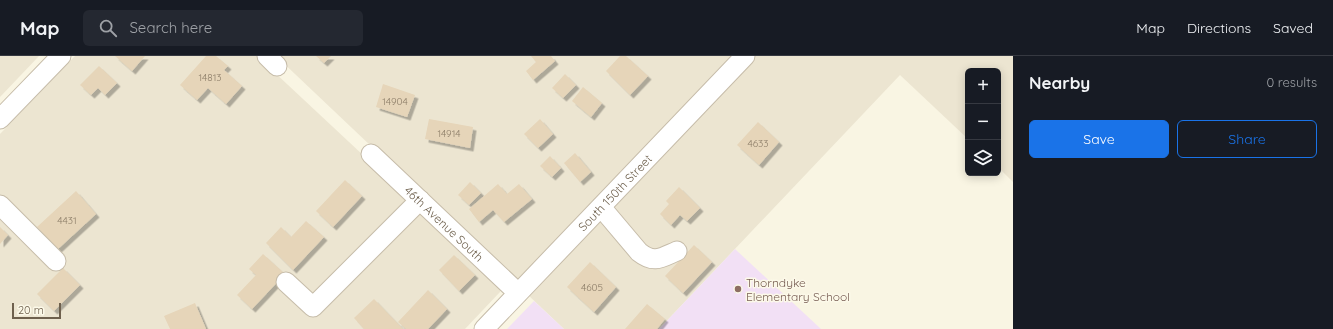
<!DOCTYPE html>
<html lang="en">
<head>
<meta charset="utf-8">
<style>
  body { margin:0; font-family:Quicksand,sans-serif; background:#242831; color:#f1f3f6 }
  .controls { position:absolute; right:12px; top:12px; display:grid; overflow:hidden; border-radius:6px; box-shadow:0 2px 10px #0003 }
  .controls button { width:36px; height:36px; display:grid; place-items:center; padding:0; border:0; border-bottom:1px solid #363941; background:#171b24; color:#f1f3f6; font:20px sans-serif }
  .scale { position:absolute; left:12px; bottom:10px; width:49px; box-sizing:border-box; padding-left:4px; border:2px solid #6e604d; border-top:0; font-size:11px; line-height:14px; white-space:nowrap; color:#6e604d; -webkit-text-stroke:3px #fcf9e9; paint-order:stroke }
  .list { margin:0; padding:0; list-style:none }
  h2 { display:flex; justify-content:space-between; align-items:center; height:52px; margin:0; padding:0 16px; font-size:17px }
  h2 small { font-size:13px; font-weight:400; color:#9ea1a6 }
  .actions { display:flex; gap:8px; padding:12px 16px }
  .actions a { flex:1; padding:9px 0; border:1px solid #1a73e8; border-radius:6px; text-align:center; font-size:14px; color:#1a73e8 }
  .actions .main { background:#1a73e8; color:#fff }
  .icon { flex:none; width:22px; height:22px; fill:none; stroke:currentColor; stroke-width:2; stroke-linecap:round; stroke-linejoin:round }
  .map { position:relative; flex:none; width:1013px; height:273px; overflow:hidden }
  header { display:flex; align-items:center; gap:24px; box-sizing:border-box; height:56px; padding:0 20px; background:#171b24; border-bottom:1px solid #363941 }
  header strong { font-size:19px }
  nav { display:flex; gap:22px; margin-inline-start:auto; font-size:14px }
  .search { width:280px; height:36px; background:#242831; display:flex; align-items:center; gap:10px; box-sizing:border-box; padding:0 14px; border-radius:6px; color:#9ea1a6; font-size:15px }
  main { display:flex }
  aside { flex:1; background:#171b24 }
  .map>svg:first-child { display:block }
</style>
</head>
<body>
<header>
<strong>Map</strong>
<div class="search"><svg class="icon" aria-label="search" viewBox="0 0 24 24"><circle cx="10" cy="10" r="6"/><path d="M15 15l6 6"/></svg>Search here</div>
<nav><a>Map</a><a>Directions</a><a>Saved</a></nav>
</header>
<main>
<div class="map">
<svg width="1013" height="273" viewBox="0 0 1013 273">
  <defs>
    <filter id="shadow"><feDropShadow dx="3.5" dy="3.5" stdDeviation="0" flood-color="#0004"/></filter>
  </defs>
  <rect width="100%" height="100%" fill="#f9f5e3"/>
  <g fill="#ece5d1">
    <path d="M0 0H39L0 41Z"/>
    <path d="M75 0H257L501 228 500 236 465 273H0V78Z"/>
    <path d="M276 0H1013V126L998 111V15H968V83L900 19 659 273H564Z"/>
  </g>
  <g fill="#f2e0f5">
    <path d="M735 193 821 273H659Z"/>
    <path d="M534 245 564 273H507Z"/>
  </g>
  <g fill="#e6d5b9" filter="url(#shadow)">
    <path d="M115 0H145L132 15Z"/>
    <path d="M206 0H216L228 10 224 14 242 30 226 48 208 32 197 44 180 29Z"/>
    <path d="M316 0H331L324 7Z"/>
    <path d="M531 0H551L555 5 533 24 526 15 536 6Z"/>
    <path d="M620 0H626L648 20 630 39 606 15Z"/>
    <path d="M99 10 117 27 105 39 98 32 91 39 80 29Z"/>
    <path d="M565 18 576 29 563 42 552 32Z"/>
    <path d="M383 28 415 39 407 61 376 51Z"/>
    <path d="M583 31 602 47 591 61 572 45Z"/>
    <path d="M429 63 473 71 470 92 425 83Z"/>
    <path d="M540 63 553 78 538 92 524 78Z"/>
    <path d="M758 66 779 86 759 109 737 89Z"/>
    <path d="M575 97 591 116 580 126 564 107Z"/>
    <path d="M550 100 561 112 552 121 540 110Z"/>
    <path d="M345 124 362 140 333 171 316 155Z"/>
    <path d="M470 126 481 137 469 149 458 139Z"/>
    <path d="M498 128 507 138 519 128 532 143 504 166 493 154 479 166 469 153Z"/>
    <path d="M679 131 700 152 687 165 680 159 671 169 660 158 669 148 666 145Z"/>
    <path d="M76 135 96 158 58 193 37 171Z"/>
    <path d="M306 165 324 181 293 214 266 187 281 171 291 181Z"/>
    <path d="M0 171 8 179 0 188Z"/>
    <path d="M694 189 712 206 683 237 665 220Z"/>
    <path d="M263 198 285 218 252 253 237 239 256 219 249 213Z"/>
    <path d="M454 199 475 219 459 235 439 214Z"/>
    <path d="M590 206 616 231 594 256 567 231Z"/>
    <path d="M63 212 80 229 54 255 37 238Z"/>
    <path d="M428 234 447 253 428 273H406L398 266Z"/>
    <path d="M374 243 403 273H364L354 262Z"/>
    <path d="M195 247 206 273H170L164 260Z"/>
    <path d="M647 248 665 263 657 273H625Z"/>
  </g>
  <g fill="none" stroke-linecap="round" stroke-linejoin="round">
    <g stroke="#c6bca9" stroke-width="21">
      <g id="minor">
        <path d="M267 0 277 10"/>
        <path d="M0 63 61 0"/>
        <path id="s1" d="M371 98 518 237"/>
        <path d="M0 149 56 205"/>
        <path d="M601 151 639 196C654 208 661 202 677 195"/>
        <path d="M286 226 313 251 420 144"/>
        <path id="s2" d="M484 273 745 0"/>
      </g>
    </g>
    <use href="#minor" stroke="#fff" stroke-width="19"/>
  </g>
  <circle fill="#8d6e63" stroke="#fcf9e9" stroke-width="1.5" cx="738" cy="233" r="4"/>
  <g text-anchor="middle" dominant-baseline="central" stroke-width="3" stroke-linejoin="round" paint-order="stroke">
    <g font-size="10" fill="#8c7d68">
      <text x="210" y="21">14813</text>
      <text x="395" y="45">14904</text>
      <text x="449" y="77">14914</text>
      <text x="758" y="87">4633</text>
      <text x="67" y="164">4431</text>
      <text x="592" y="231">4605</text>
    </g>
    <g font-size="12" fill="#6e604d" stroke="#fcf9e9">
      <text stroke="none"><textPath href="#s2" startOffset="189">South 150th Street</textPath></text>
      <text stroke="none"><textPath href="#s1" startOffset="101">46th Avenue South</textPath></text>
    </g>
    <g font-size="12" fill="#785e54" stroke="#fcf9e9" text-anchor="start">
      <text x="746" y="226">Thorndyke<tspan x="746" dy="14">Elementary School</tspan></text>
    </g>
  </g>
</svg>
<div class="controls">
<button>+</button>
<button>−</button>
<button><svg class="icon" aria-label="layers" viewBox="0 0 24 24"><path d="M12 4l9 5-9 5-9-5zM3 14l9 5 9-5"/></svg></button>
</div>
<div class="scale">20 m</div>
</div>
<aside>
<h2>Nearby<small>0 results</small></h2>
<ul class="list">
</ul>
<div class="actions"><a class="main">Save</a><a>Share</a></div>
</aside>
</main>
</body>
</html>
